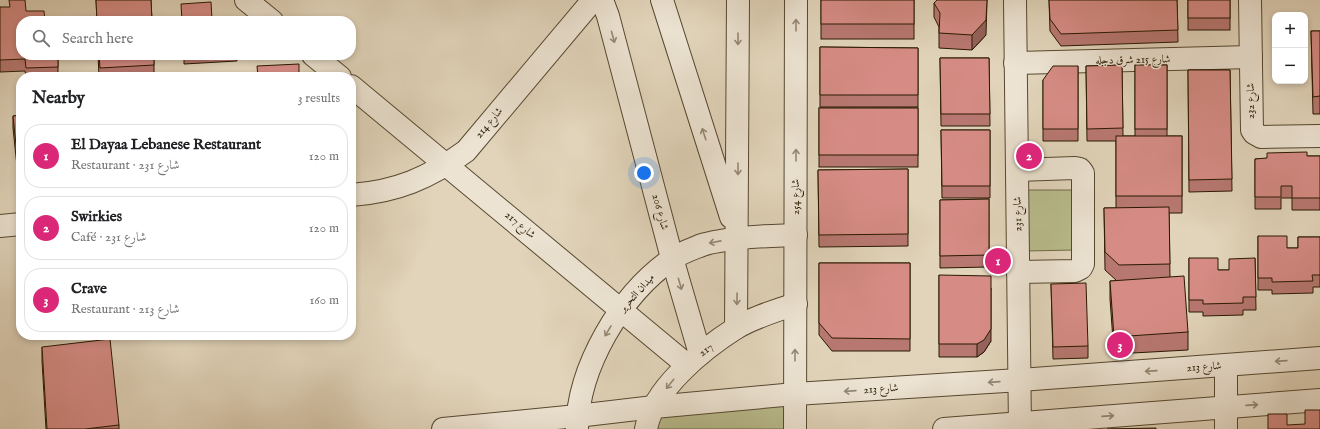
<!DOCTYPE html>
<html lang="en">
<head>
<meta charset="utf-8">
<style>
  body { margin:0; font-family:"IM FELL English",Amiri,serif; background:#f6f6f6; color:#202124 }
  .controls { position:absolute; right:12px; top:12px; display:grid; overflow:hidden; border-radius:8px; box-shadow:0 2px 6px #0003 }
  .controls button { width:36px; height:36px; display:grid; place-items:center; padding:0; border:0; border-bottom:1px solid #e0e0e0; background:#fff; color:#202124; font:20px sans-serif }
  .you { position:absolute; left:644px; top:173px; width:14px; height:14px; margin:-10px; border:3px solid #fff; border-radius:50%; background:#1a73e8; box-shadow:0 0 0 6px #1a73e833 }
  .badge { display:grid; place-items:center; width:26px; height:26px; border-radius:50%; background:#db2777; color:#fff; font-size:13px; font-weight:700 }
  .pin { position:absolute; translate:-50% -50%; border:2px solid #fff; box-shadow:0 1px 4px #0006 }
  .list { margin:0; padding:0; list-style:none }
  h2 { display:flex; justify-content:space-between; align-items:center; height:52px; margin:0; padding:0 16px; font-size:17px }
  h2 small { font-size:13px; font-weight:400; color:#757577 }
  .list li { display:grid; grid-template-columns:26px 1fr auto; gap:12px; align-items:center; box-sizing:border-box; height:64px; margin:0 8px 8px; padding:0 8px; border:1px solid #e0e0e0; border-radius:16px }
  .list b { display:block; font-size:15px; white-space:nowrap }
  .list p { margin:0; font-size:13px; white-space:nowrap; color:#757577 }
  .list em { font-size:13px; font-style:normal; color:#757577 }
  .icon { flex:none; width:22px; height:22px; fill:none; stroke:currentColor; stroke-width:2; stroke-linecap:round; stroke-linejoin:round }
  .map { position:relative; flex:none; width:1320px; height:429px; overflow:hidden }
  .search { position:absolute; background:#fff; box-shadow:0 2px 6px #0003; left:16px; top:16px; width:340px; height:44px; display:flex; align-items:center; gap:10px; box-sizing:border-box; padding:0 14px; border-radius:16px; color:#757577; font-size:15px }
  .panel { position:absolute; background:#fff; box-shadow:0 2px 6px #0003; left:16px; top:72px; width:340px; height:268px; border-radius:16px }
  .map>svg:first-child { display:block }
</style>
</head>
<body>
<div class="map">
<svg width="1320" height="429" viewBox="0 0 1320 429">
  <rect width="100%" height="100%" fill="#e1d4ba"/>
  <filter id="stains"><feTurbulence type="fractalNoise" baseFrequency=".005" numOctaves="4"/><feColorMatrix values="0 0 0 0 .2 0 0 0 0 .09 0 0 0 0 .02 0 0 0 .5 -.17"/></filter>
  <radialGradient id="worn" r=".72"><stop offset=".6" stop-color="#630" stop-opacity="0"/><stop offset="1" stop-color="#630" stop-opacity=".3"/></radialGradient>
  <g fill="#b8bb8c" stroke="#706a47">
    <path d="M1024 190H1076V250L1025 251Z"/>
    <path d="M785 402 787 429H652L659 412Z"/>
  </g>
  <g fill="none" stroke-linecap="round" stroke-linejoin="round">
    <g stroke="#574830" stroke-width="24">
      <g id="minor">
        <path d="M246 0 272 21"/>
        <path d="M602 0 608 16 672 258 700 354"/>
        <path d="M662 0 731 217"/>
        <path d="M1015 0 1020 429"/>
        <path d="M1250 0 1252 130 1254 133 1261 137 1320 136"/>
        <path d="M313 55 340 77"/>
        <path d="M1015 63 1251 57"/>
        <path d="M351 86 687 365"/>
        <path d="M1017 170 1075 168 1080 169 1083 173V264L1081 268 1075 271 1018 272"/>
        <path d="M351 195C396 192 429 178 466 151L593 0"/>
        <path d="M0 226 21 224"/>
        <path d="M736 328 738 0"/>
        <path d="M443 429 577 416 654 407 795 394 1020 380 1320 358"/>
        <path d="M577 429C578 367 621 294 672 259 680 253 692 249 702 245 708 243 714 242 720 241 745 236 770 236 796 235"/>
        <path d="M646 429C653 389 703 349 736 328 754 317 775 311 796 304"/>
        <path d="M795 429 796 0"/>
        <path d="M944 429 1320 400"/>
        <path d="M1226 429V365"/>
      </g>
    </g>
    <use href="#minor" stroke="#ece3d2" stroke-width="22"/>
  </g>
  <g fill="#b87872" stroke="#291902">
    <path d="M96 0H151L152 21H97Z"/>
    <rect x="821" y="0" width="93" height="39"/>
    <path d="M1049 0H1177L1178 42 1061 46 1050 31Z"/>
    <rect x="1188" y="0" width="42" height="30"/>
    <path d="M934 3 986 35 972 50 939 48V27L934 17Z"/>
    <path d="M0 7 21 21V55H58V77H26L25 71 0 72Z"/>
    <path d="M1311 31H1320V114H1313Z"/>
    <path d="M820 47 918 48V107H820Z"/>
    <path d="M98 55H154V77H99Z"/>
    <path d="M184 55H237V61L184 64Z"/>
    <path d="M940 58H989L990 126H941Z"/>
    <path d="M1122 65 1123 136H1135V65H1167V136H1182V213H1169L1170 277 1188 332V350L1114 354 1110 299V281H1117L1105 270 1104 208H1116V141H1087L1086 66Z"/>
    <path d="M1078 66V141H1043V80Z"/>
    <path d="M1188 70H1230L1232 191 1189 192Z"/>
    <rect x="819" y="108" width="99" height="59"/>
    <path d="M21 115V195H20L13 128V116Z"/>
    <path d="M941 130H990V198H942Z"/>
    <path d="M1307 156H1320V210H1292V198H1281V209H1255V159Z"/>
    <path d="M908 169V246L819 247 818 170Z"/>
    <path d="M989 199V267L940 268V200Z"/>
    <path d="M1258 236 1287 248H1298V237H1320V287H1313V293L1272 294V290H1258Z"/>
    <path d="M1189 258 1218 270H1229L1255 258 1256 310H1243V315L1203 316V312H1189Z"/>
    <path d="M819 263H910V351H832L819 335Z"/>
    <path d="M939 275 991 341 984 352 977 357H939Z"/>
    <path d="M1051 284 1088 346V358L1053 359Z"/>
    <path d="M42 347 119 425V429H46L42 361Z"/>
  </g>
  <g fill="#96625d" stroke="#291902">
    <path d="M987 0 986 35 972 50V35Z"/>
    <path d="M991 288V341L984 352 977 357V344Z"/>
  </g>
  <g fill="#d68c85" stroke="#291902">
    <path d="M9 0H25L26 11H44L45 21H21V55H58V67L26 68 25 59 0 60V7H10Z"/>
    <path d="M96 0H151L152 21H97Z"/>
    <rect x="821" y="0" width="93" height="24"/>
    <path d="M937 0H987L986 20 972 35 939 33 940 13 934 3Z"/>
    <path d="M1049 0H1177L1178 30 1061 34 1050 19Z"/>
    <rect x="1188" y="0" width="42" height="18"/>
    <path d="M211 2 212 19 235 18V21H182L181 4Z"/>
    <path d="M1311 31H1320V96L1313 97Z"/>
    <path d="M820 47 918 48V95H820Z"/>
    <path d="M99 55H154V65L100 68Z"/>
    <path d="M940 58H989L990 114H941Z"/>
    <path d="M299 64V77H258L257 66Z"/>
    <path d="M1122 65 1123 128 1087 129 1086 66Z"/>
    <rect x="1135" y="65" width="32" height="64"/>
    <path d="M1053 66H1078V129H1043V80Z"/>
    <path d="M1188 70H1230L1232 179 1189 180Z"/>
    <rect x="819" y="108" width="99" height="47"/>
    <path d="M21 115V183H20L13 116Z"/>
    <path d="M941 130H990V186H942Z"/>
    <rect x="1116" y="136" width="66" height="60"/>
    <path d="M1307 152V156H1320V198H1292V186H1281V197H1255V159L1267 158V153Z"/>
    <path d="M908 169V234L819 235 818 170Z"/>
    <path d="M989 199V255L940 256V200Z"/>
    <path d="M1169 207 1170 264 1119 265 1105 252 1104 208Z"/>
    <path d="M1258 236H1287V248H1298V237H1320V275H1312L1313 281 1272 282V278H1258Z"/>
    <path d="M1189 258H1218V270H1229V259L1255 258 1256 297H1243V303L1203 304V300H1189Z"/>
    <path d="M819 263H910V339L832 338 819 323Z"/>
    <path d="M939 275 991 276V329L984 340 977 344H939Z"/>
    <path d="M1184 276 1188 332 1114 337 1110 281Z"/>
    <path d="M1086 283 1088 346 1053 347 1051 284Z"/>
    <path d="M110 339 119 425 85 429H47L42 347Z"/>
    <path d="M1305 410H1320V429H1268V414H1287V425L1305 424Z"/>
    <path d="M1156 428V429H1107Z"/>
  </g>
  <defs><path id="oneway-shaft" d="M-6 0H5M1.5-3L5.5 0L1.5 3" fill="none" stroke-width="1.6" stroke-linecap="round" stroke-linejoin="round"/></defs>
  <g stroke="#948874">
    <use href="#oneway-shaft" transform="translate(796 25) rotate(-90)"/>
    <use href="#oneway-shaft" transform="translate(613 37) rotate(75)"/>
    <use href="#oneway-shaft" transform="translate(738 39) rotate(90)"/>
    <use href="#oneway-shaft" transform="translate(704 134) rotate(-108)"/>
    <use href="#oneway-shaft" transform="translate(796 155) rotate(-90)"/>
    <use href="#oneway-shaft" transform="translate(738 169) rotate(90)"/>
    <use href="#oneway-shaft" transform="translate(715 242) rotate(169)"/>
    <use href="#oneway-shaft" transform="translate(680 284) rotate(74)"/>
    <use href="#oneway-shaft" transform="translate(737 299) rotate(91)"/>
    <use href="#oneway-shaft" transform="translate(608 331) rotate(121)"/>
    <use href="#oneway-shaft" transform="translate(795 355) rotate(-90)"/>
    <use href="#oneway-shaft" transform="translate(1281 361) rotate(176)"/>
    <use href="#oneway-shaft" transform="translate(1151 371) rotate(176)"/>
    <use href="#oneway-shaft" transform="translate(994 382) rotate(176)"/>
    <use href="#oneway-shaft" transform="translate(670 384) rotate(129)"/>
    <use href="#oneway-shaft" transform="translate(850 391) rotate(176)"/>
    <use href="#oneway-shaft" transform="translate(1252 405) rotate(-4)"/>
    <use href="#oneway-shaft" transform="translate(1108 416) rotate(-4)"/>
  </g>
  <g text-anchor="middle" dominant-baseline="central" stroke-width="3" stroke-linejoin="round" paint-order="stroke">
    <g font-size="11" fill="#291902" stroke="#ece3d2">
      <text transform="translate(1133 60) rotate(-1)">شارع 215 شرق دجله</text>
      <text transform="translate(1251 101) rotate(-90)">شارع 232</text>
      <text transform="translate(489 123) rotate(-50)">شارع 214</text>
      <text transform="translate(796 197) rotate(-90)">شارع 254</text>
      <text transform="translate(660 212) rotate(75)">شارع 206</text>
      <text transform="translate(1018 214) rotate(-91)">شارع 231</text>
      <text transform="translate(520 225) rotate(40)">شارع 217</text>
      <text transform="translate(637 293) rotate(-48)">ميدان التحرير</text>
      <text transform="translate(706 350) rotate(-37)">217</text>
      <text transform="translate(1204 367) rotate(-4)">شارع 213</text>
      <text transform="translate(881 389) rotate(-4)">شارع 213</text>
    </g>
  </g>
  <rect width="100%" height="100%" filter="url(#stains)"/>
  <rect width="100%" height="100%" fill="url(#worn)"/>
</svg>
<div class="controls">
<button>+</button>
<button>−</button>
</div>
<div class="you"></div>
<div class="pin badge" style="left:998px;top:261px">1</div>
<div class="pin badge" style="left:1029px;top:156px">2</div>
<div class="pin badge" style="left:1120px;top:345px">3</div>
<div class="search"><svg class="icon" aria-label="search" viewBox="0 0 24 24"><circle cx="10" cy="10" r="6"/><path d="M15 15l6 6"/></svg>Search here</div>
<section class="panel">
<h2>Nearby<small>3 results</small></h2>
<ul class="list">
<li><span class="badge">1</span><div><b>El Dayaa Lebanese Restaurant</b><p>Restaurant · شارع 231</p></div><em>120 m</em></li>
<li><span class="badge">2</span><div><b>Swirkies</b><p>Café · شارع 231</p></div><em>120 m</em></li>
<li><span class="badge">3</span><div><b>Crave</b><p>Restaurant · شارع 213</p></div><em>160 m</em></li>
</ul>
</section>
</div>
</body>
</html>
